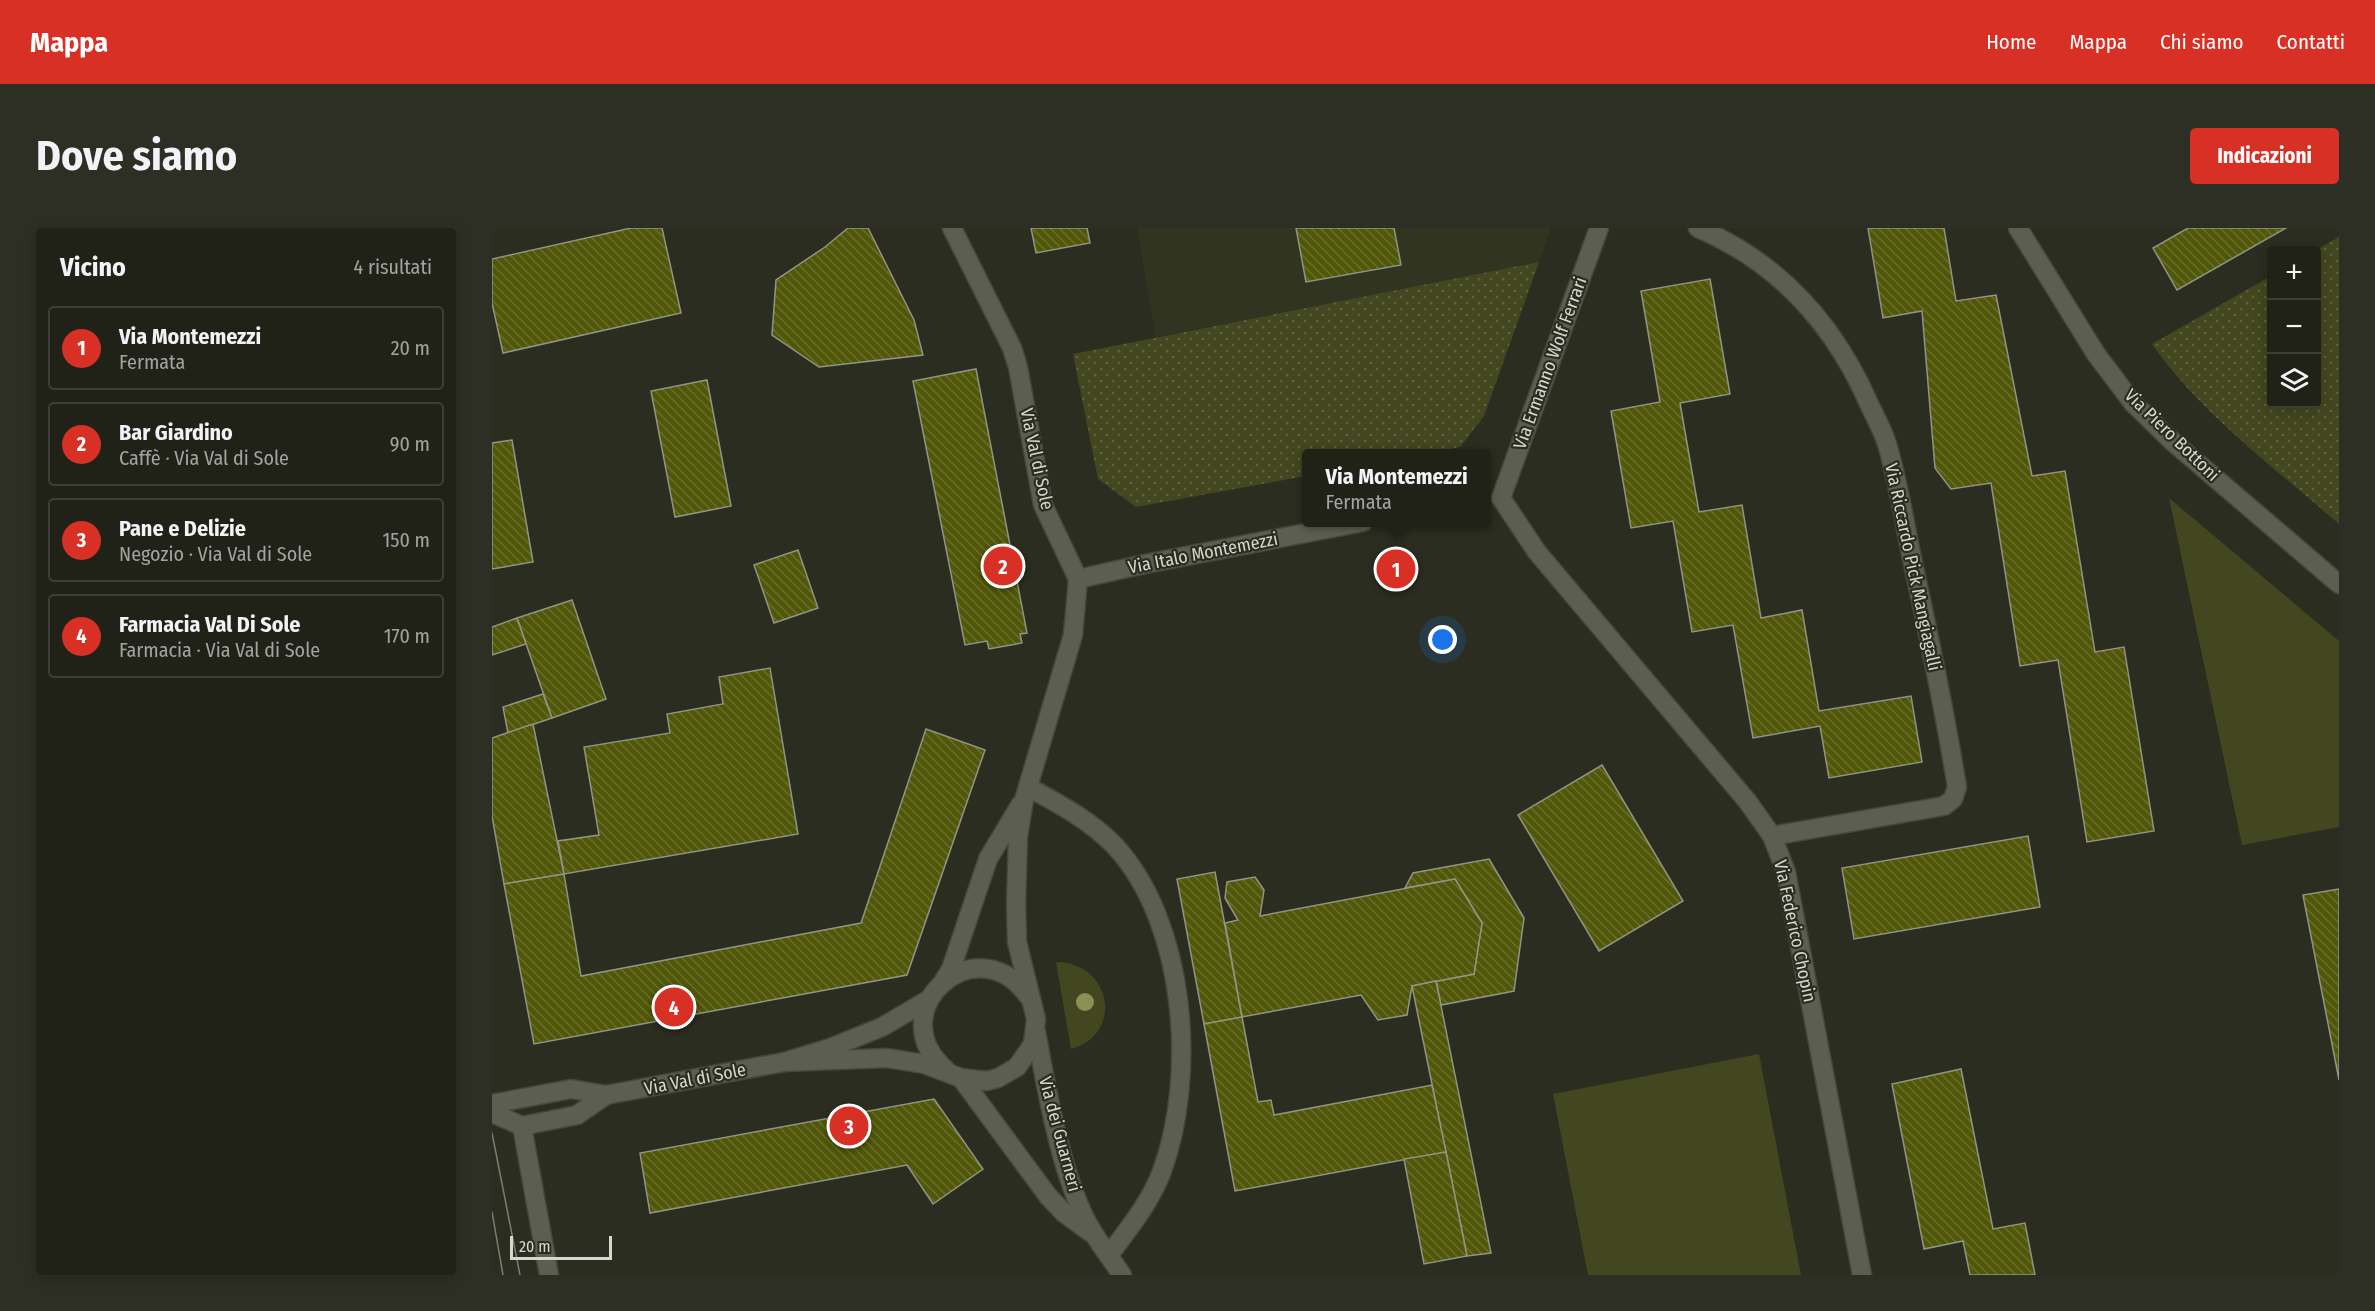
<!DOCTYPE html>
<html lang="it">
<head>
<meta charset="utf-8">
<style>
  body { margin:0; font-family:"Fira Sans Condensed",sans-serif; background:#2d2f25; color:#f1f3f6 }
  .controls { position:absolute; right:18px; top:18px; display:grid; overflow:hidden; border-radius:6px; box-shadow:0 3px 15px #0003 }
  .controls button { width:54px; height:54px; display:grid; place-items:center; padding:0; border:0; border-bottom:2px solid #3d3f37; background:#202218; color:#f1f3f6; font:30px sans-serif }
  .scale { position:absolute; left:18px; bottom:15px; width:102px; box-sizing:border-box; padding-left:6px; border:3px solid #d6d7ce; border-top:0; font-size:16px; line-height:21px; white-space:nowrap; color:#d6d7ce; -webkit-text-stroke:4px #2b2d20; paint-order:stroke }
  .you { position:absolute; left:951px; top:412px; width:21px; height:21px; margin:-15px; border:4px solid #fff; border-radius:50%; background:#1a73e8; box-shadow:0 0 0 9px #1a73e833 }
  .badge { display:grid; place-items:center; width:39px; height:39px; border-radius:50%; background:#d93025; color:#fff; font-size:20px; font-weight:700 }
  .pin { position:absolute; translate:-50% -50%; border:3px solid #fff; box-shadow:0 2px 6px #0006 }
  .popup { position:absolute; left:810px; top:221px; width:189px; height:78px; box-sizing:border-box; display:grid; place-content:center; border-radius:6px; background:#202218; filter:drop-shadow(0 2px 4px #0005); font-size:20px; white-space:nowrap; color:#a2a4a2 }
  .popup b { font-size:22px; color:#f1f3f6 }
  .popup::after { content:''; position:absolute; left:50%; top:100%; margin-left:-12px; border:12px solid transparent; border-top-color:#202218 }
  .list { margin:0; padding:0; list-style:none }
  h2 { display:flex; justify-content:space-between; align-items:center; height:78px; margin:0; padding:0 24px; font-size:26px }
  h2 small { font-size:20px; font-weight:400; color:#a2a4a2 }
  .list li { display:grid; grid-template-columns:39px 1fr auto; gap:18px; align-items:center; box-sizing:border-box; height:84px; margin:0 12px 12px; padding:0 12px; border:2px solid #3d3f37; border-radius:6px }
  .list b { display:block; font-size:22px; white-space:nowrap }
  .list p { margin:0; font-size:20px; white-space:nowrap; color:#a2a4a2 }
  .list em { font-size:20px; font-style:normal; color:#a2a4a2 }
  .icon { flex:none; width:33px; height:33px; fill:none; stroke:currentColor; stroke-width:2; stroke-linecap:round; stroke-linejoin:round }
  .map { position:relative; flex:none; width:1847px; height:1047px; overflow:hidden; border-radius:6px }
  header { display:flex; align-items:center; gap:36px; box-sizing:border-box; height:84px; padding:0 30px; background:#d93025; color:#fff }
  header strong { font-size:28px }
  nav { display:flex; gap:33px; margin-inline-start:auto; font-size:21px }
  .intro { display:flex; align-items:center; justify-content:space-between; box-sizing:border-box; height:144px; padding:0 36px }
  h1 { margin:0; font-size:42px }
  .button { padding:15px 27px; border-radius:6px; background:#d93025; color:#fff; font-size:21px; font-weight:700 }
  main { display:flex; gap:36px; padding:0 36px }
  aside { flex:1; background:#202218; border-radius:6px; box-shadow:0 3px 15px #0003 }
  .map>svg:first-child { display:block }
</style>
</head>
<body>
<header>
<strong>Mappa</strong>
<nav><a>Home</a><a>Mappa</a><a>Chi siamo</a><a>Contatti</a></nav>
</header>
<div class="intro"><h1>Dove siamo</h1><a class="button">Indicazioni</a></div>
<main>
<aside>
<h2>Vicino<small>4 risultati</small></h2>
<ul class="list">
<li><span class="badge">1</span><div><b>Via Montemezzi</b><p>Fermata</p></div><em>20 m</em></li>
<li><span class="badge">2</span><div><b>Bar Giardino</b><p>Caffè · Via Val di Sole</p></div><em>90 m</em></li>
<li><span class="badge">3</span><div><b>Pane e Delizie</b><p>Negozio · Via Val di Sole</p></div><em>150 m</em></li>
<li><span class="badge">4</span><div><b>Farmacia Val Di Sole</b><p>Farmacia · Via Val di Sole</p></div><em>170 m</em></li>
</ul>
</aside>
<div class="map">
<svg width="1847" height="1047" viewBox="0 0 1847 1047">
  <defs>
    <pattern id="park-dots" width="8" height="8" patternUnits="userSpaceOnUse" patternTransform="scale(1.5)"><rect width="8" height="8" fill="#43471f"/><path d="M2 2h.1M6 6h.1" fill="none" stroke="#5d613e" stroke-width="1.8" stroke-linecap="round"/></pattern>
    <pattern id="building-back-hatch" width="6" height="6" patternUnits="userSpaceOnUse" patternTransform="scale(1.5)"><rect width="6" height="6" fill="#515708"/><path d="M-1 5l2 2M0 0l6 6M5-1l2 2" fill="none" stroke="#696e2b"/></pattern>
  </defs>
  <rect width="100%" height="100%" fill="#2b2d20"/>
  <path fill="#313420" d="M645 0H1059L1047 34 664 109Z"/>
  <g fill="#43471f">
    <path d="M1677 270 1847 413V599L1750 617Z"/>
    <path d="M564 734C619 734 633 806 579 821Z"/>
    <path d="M1267 826 1309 1047H1096L1061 866Z"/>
  </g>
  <g fill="url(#park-dots)">
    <path d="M1847 9V296C1784 241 1708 185 1660 116L1779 48 1780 176H1824V22Z"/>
    <path d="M1047 34 992 188 968 219 932 226H814V248L644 279 606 251 581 126Z"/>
  </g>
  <g fill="url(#building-back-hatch)" stroke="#929484" stroke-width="1.5">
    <path d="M139 0H170L189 85 11 125 0 75V31Z"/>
    <path d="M356 0H376L422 92 431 127 327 139 280 107 284 52 333 19Z"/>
    <path d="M539 0H595L598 15 544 25Z"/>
    <path d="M804 0H902L909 37 814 54Z"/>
    <path d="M1376 0H1452L1464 73 1504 67 1540 248 1573 243 1603 424 1632 419 1662 603 1595 614 1566 432 1528 438 1499 255 1459 261 1443 240 1430 83 1391 90Z"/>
    <path d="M1696 0H1794L1685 62 1661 20Z"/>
    <path d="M1218 51 1238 166 1188 175 1207 284 1250 277 1269 390 1310 382 1327 483 1419 468 1430 534 1337 550 1328 498 1261 510 1241 397 1200 404 1181 293 1139 300 1119 183 1168 174 1149 63Z"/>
    <path d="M484 141 535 405 528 406 530 415 497 421 495 413 473 417 421 153Z"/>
    <path d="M215 152 239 278 183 289 159 163Z"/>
    <path d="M20 212 41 334 0 341V215Z"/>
    <path d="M306 322 326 380 282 395 262 337Z"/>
    <path d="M80 372 114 471 60 490 25 390Z"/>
    <path d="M25 390 34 416 0 427V399Z"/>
    <path d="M278 440 306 606 72 646 66 613 107 607 92 519 178 505 175 486 231 476 227 449Z"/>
    <path d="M51 466 60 490 16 505 11 479Z"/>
    <path d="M41 496 72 646 12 656 0 588V510Z"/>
    <path d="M434 501 493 522 415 747 42 816 12 656 72 646 89 748 369 695Z"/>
    <path d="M1110 537 1191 673 1107 723 1026 587Z"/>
    <path d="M1536 608 1548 679 1362 711 1350 640Z"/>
    <path d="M997 631 1032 690 1022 763 949 777 944 753 982 746 990 695 963 651 913 660 921 645Z"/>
    <path d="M723 644 750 789 712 796 685 651Z"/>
    <path d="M763 649 772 662 768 688 963 651 990 695 982 746 920 758 915 787 886 792 869 767 750 789 733 695 746 692 733 670 735 654Z"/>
    <path d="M1847 661V852L1811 667Z"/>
    <path d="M944 753 999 1025 975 1028 920 758Z"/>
    <path d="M750 789 766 874 779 872 782 887 940 857 954 924 743 963 712 796Z"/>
    <path d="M1469 841 1501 1001 1533 995 1543 1047H1478L1471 1013 1432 1021 1400 856Z"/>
    <path d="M442 871 491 941 441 976 415 937 158 985 148 925Z"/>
    <path d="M954 924 975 1028 932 1036 912 931Z"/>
  </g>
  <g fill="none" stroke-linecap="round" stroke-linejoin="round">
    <g stroke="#46473c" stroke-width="21">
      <g id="minor">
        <path d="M1206 0C1288 35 1343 97 1378 178 1384 190 1391 203 1395 216 1407 256 1413 299 1422 340 1438 413 1453 485 1465 559L1461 571 1452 578 1280 608"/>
        <path d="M1526 0 1604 126 1641 175 1681 214 1847 356"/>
        <path d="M1009 270 1045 324 1256 574 1280 608 1294 644 1370 1047"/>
        <path d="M1009 270 1107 0"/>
        <path d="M586 351 653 336 871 294"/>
        <path d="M536 559C567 576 598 592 623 618 694 695 705 847 670 943 658 975 637 1000 617 1027"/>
        <path d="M451 754 459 741 496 631 529 576"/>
        <path d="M544 804C555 862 566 930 590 984 600 1007 616 1026 630 1047"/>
        <path d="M292 834 395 830 432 836 469 850 495 853 506 850 525 839 541 816 544 791 525 714 524 676 526 608 532 572 581 407 586 351 551 277 526 139 520 120 460 0"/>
        <path d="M454 842C386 783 485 695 536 768"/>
        <path d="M469 850 556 968 572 985 598 1004"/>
        <path d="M0 876 79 861 114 867 292 834 338 820 390 799 436 772"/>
        <path d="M0 885 30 898"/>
        <path d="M30 898 57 1047"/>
        <path d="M30 898 85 887 114 867"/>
      </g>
    </g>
    <use href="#minor" stroke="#5c5f50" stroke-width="18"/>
    <g stroke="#7c7e73" stroke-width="1.5">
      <path d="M0 905 28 1047"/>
      <path d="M0 984 11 1047"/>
    </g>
  </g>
  <circle fill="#8a9054" cx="593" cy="774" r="9"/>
  <g text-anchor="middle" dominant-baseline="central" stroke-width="4.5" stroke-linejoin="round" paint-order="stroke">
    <g font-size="18" fill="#d6d7ce" stroke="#2b2d20">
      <text transform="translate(1058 135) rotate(-70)">Via Ermanno Wolf Ferrari</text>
      <text transform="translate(1680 207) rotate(44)">Via Piero Bottoni</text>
      <text transform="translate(545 231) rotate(78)">Via Val di Sole</text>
      <text transform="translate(711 325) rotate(-11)">Via Italo Montemezzi</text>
      <text transform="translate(1421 339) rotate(78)">Via Riccardo Pick Mangiagalli</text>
      <text transform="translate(1303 703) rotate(78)">Via Federico Chopin</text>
      <text transform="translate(203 851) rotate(-11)">Via Val di Sole</text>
      <text transform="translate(568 906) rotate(75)">Via dei Guarneri</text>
    </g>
  </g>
</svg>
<div class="controls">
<button>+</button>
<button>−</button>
<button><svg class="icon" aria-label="layers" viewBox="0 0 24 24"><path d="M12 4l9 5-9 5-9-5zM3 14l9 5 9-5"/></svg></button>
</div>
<div class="scale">20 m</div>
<div class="you"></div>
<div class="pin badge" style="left:904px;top:341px">1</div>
<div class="popup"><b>Via Montemezzi</b>Fermata</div>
<div class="pin badge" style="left:511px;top:338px">2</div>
<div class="pin badge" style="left:357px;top:898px">3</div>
<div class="pin badge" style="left:182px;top:779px">4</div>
</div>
</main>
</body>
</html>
